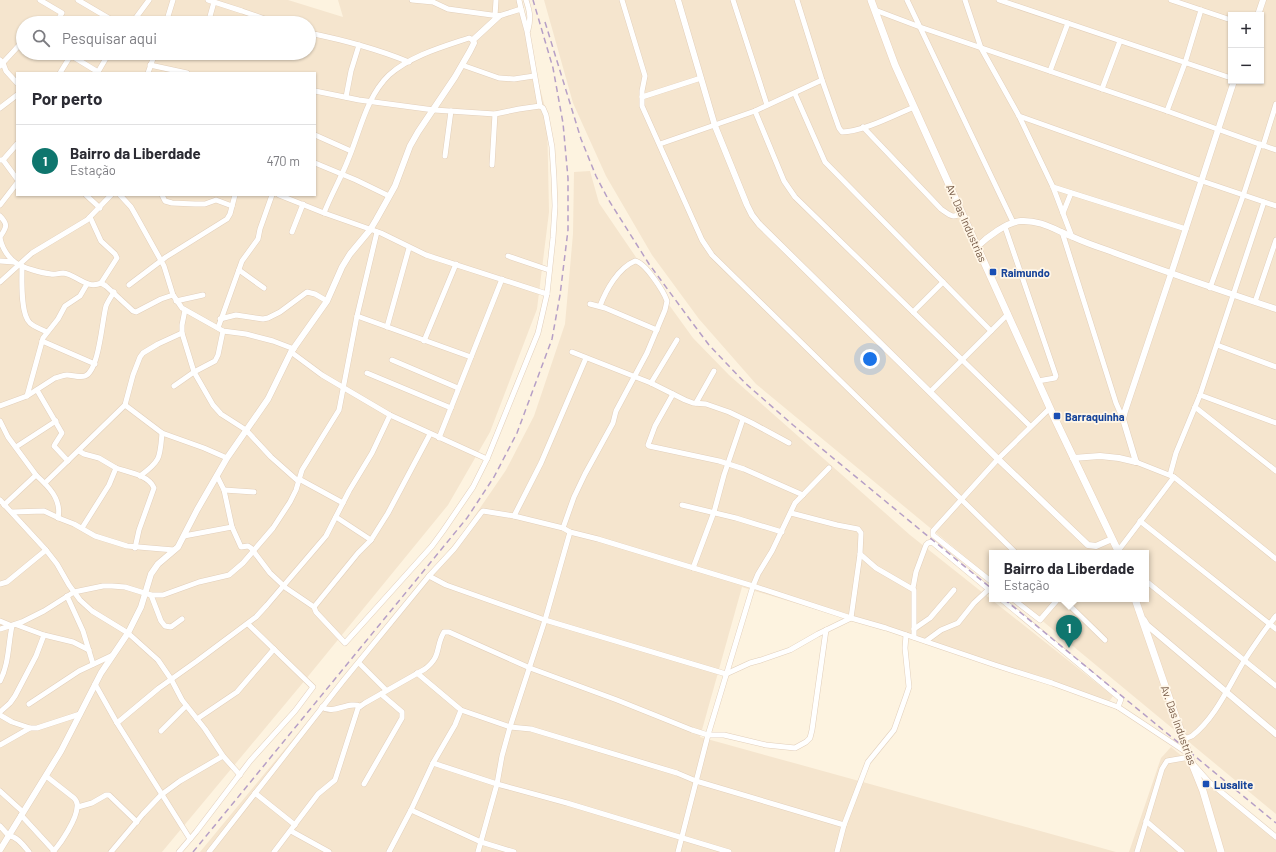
<!DOCTYPE html>
<html lang="pt">
<head>
<meta charset="utf-8">
<style>
  body { margin:0; font-family:Barlow,sans-serif; background:#f2f2f3; color:#2b2b33 }
  .controls { position:absolute; right:12px; top:12px; display:grid; overflow:hidden; border-radius:0px; box-shadow:0 1px 3px #0004 }
  .controls button { width:36px; height:36px; display:grid; place-items:center; padding:0; border:0; border-bottom:1px solid #e1e1e2; background:#fff; color:#2b2b33; font:20px sans-serif }
  .you { position:absolute; left:870px; top:359px; width:14px; height:14px; margin:-10px; border:3px solid #fff; border-radius:50%; background:#1a73e8; box-shadow:0 0 0 6px #1a73e833 }
  .badge { display:grid; place-items:center; width:26px; height:26px; border-radius:50%; background:#0f766e; color:#fff; font-size:13px; font-weight:700 }
  .pin { position:absolute; translate:-50% -33px; filter:drop-shadow(0 1px 2px #0008) }
  .pin::after { content:''; position:absolute; top:21px; width:14px; height:12px; background:inherit; clip-path:polygon(0 0,100% 0,50% 100%) }
  .popup { position:absolute; left:989px; top:550px; width:160px; height:52px; box-sizing:border-box; display:grid; place-content:center; border-radius:0px; background:#fff; filter:drop-shadow(0 1px 3px #0005); font-size:13px; white-space:nowrap; color:#7c7c81 }
  .popup b { font-size:15px; color:#2b2b33 }
  .popup::after { content:''; position:absolute; left:50%; top:100%; margin-left:-8px; border:8px solid transparent; border-top-color:#fff }
  .list { margin:0; padding:0; list-style:none }
  h2 { display:flex; justify-content:space-between; align-items:center; height:52px; margin:0; padding:0 16px; font-size:17px }
  h2 small { font-size:13px; font-weight:400; color:#7c7c81 }
  .list li { display:grid; grid-template-columns:26px 1fr auto; gap:12px; align-items:center; box-sizing:border-box; height:72px; padding:0 16px; border-top:1px solid #e1e1e2 }
  .list b { display:block; font-size:15px; white-space:nowrap }
  .list p { margin:0; font-size:13px; white-space:nowrap; color:#7c7c81 }
  .list em { font-size:13px; font-style:normal; color:#7c7c81 }
  .icon { flex:none; width:22px; height:22px; fill:none; stroke:currentColor; stroke-width:2; stroke-linecap:round; stroke-linejoin:round }
  .map { position:relative; flex:none; width:1276px; height:852px; overflow:hidden }
  .search { position:absolute; background:#fff; box-shadow:0 1px 3px #0004; left:16px; top:16px; width:300px; height:44px; display:flex; align-items:center; gap:10px; box-sizing:border-box; padding:0 14px; border-radius:22px; color:#7c7c81; font-size:15px }
  .panel { position:absolute; background:#fff; box-shadow:0 1px 3px #0004; left:16px; top:72px; width:300px; height:124px; border-radius:0px }
  .map>svg:first-child { display:block }
</style>
</head>
<body>
<div class="map">
<svg width="1276" height="852" viewBox="0 0 1276 852">
  <rect width="100%" height="100%" fill="#fdf3e0"/>
  <g fill="#f5e5ce" fill-rule="evenodd">
    <path d="M0 0H288L343 17 338 0H517L547 115 549 212 537 309 490 432 448 505 301 685 162 852H0ZM23 23H309V53H23ZM17 73H315V195H17Z"/>
    <path d="M544 0H1276V814L1016 599H1146V553H992V579L756 384 699 319 652 255 606 176 573 103ZM1231 15H1261V81H1231Z"/>
    <path d="M590 171 599 203 659 291 693 338 729 375 910 535 1113 696 1109 702 923 642 742 587 700 737 1116 852H200L463 533 506 470 534 416 565 324 573 234 574 172Z"/>
    <path d="M1171 747 1276 835V852H1129L1161 758Z"/>
  </g>
  <g fill="none" stroke-linecap="round" stroke-linejoin="round">
    <g stroke="#e2cfbb" stroke-width="6">
      <g id="minor">
        <path d="M40 0 62 13 56 23"/>
        <path d="M78 0 117 23"/>
        <path d="M208 0 242 11 276 23"/>
        <path d="M519 0 521 9"/>
        <path d="M526 0C530 12 531 18 528 30"/>
        <path d="M622 0 645 76 642 91V106L702 240 712 255 1016 553"/>
        <path d="M733 0 767 105"/>
        <path d="M797 0 822 80 839 128 842 132C862 132 895 115 914 107"/>
        <path d="M907 0 1013 222"/>
        <path d="M965 0 981 48 1019 116 1053 187 1072 237"/>
        <path d="M999 0 1231 78"/>
        <path d="M1171 0 1231 20"/>
        <path d="M214 2 209 20 218 23"/>
        <path d="M875 10 920 27 1167 111 1276 150"/>
        <path d="M495 16 496 0"/>
        <path d="M132 23 149 0"/>
        <path d="M166 23 173 0"/>
        <path d="M309 33C344 40 377 49 409 62"/>
        <path d="M67 53 98 72 109 53"/>
        <path d="M0 60 3 63 6 71 17 83"/>
        <path d="M150 65 187 73"/>
        <path d="M462 65 499 78 514 79 534 76"/>
        <path d="M0 66 23 41"/>
        <path d="M1050 71 1068 23"/>
        <path d="M60 73 71 55"/>
        <path d="M148 73 155 53"/>
        <path d="M1102 89 1120 41"/>
        <path d="M315 91 359 100 434 110 495 114 519 109 540 106"/>
        <path d="M795 94 825 162 991 331"/>
        <path d="M346 97 351 71 359 45"/>
        <path d="M642 97 701 78"/>
        <path d="M0 108 17 95"/>
        <path d="M755 111 784 181 795 197 1030 426"/>
        <path d="M1167 111 1185 63 1201 10"/>
        <path d="M1019 116 1202 181 1276 206"/>
        <path d="M863 127 941 209C950 215 952 219 962 213"/>
        <path d="M315 135 351 151"/>
        <path d="M660 144 755 111 822 80"/>
        <path d="M1263 146 1276 104"/>
        <path d="M445 156 451 111"/>
        <path d="M0 160H3L17 179"/>
        <path d="M3 160 17 144"/>
        <path d="M315 163 356 180 389 196"/>
        <path d="M492 165 495 114"/>
        <path d="M1053 187 1186 229"/>
        <path d="M86 195 100 208"/>
        <path d="M120 195 131 207 135 214 164 266 173 295 182 308 223 331 246 334 273 341 294 349"/>
        <path d="M162 195 165 201 172 203 195 204H205L216 200 232 206"/>
        <path d="M279 195 324 213 381 233 426 255 547 294"/>
        <path d="M0 205 17 183"/>
        <path d="M324 213C331 195 341 178 348 160 360 132 366 97 389 75 410 56 442 47 469 38L473 40"/>
        <path d="M1063 213 1071 193"/>
        <path d="M0 216C9 225 6 228 0 237 1 246 8 258 16 263 23 268 42 273 51 274 55 275 59 273 63 273 76 274 87 290 101 283L117 258 115 254 101 241 90 217"/>
        <path d="M1005 227 1056 376 1055 378 1038 381"/>
        <path d="M292 232 303 204"/>
        <path d="M1062 232 1116 403 1123 419"/>
        <path d="M508 256 549 270"/>
        <path d="M0 261 14 262"/>
        <path d="M22 266C22 279 20 314 30 323 34 327 41 329 47 332"/>
        <path d="M239 270 264 288"/>
        <path d="M0 282 32 253 87 220 111 195"/>
        <path d="M101 283 106 286 133 311 136 312 161 299 173 295"/>
        <path d="M129 285 166 257 227 219 230 214 235 195"/>
        <path d="M1210 288 1243 196 1260 144"/>
        <path d="M176 301 203 295"/>
        <path d="M1255 302 1276 240"/>
        <path d="M590 304 605 308 657 330"/>
        <path d="M185 310 182 325V333L194 372 213 405 221 414 246 430 271 457 298 481"/>
        <path d="M913 312 943 282"/>
        <path d="M357 316 471 357"/>
        <path d="M220 319 236 315 263 319 268 318 280 312 307 292 315 294 327 301"/>
        <path d="M387 327 409 248"/>
        <path d="M218 328 242 261 258 239 260 229 272 195"/>
        <path d="M42 341 95 364"/>
        <path d="M424 341 456 264"/>
        <path d="M1217 345 1276 367"/>
        <path d="M291 352 322 375 390 415 487 459"/>
        <path d="M572 352 651 383 685 400 693 403 706 404 729 412 752 423 789 443"/>
        <path d="M392 360 458 388"/>
        <path d="M367 373 451 408"/>
        <path d="M651 383 677 340"/>
        <path d="M174 386 194 372 215 361 218 355 223 331"/>
        <path d="M37 390 62 433 55 444 54 446 68 461"/>
        <path d="M930 392 1008 314"/>
        <path d="M673 394 655 426 648 445 649 446 719 461 744 469 803 495"/>
        <path d="M1200 395 1276 423"/>
        <path d="M27 396 43 338 58 319 65 306 80 296 87 284"/>
        <path d="M696 403 714 371"/>
        <path d="M125 405 162 433 204 448 227 458"/>
        <path d="M0 406 27 396 55 378C59 377 63 375 67 375 72 375 80 378 85 376 99 371 102 321 106 306 108 301 111 297 114 292"/>
        <path d="M1195 407 1276 471"/>
        <path d="M0 421 8 437 36 475"/>
        <path d="M439 438 502 279"/>
        <path d="M16 447 56 421"/>
        <path d="M79 451 84 454 99 458 116 468 109 485 82 528"/>
        <path d="M1136 462 1174 477 1276 559"/>
        <path d="M116 468C128 472 149 475 154 488L139 530 135 548"/>
        <path d="M1170 475 1176 453 1200 395 1264 202"/>
        <path d="M140 476C161 461 160 457 162 433"/>
        <path d="M217 476 224 490 232 527 241 547 248 546 251 548 270 573 286 588 314 607 316 612 345 643 432 546 443 531 473 487 487 459 538 333 547 294 553 238 555 206 554 178 552 147 546 115 543 108 540 106 527 31 521 9 499 16 448 9 433 2 412 0"/>
        <path d="M299 479 343 503"/>
        <path d="M45 483 125 405 133 375 140 357 143 353 158 344 182 333"/>
        <path d="M224 490 254 492"/>
        <path d="M0 500 46 550 57 564 69 585 80 600 92 611 128 633 158 660 171 679 182 700 205 729 223 756 240 775"/>
        <path d="M4 505 36 475C48 486 62 499 58 518"/>
        <path d="M682 505 736 518 782 532"/>
        <path d="M12 512 44 511 61 519 74 524 95 536 127 546 174 550"/>
        <path d="M514 516 541 463 586 358"/>
        <path d="M336 517 371 540"/>
        <path d="M1140 521 1276 629"/>
        <path d="M563 528 574 497 585 474 613 423 616 411 647 353 665 310 667 301C664 292 645 262 635 261 618 268 606 290 600 306"/>
        <path d="M184 536 232 527"/>
        <path d="M1118 551 1174 477"/>
        <path d="M860 554 876 568 914 590V637"/>
        <path d="M693 568 714 512 724 475 743 419"/>
        <path d="M429 576 446 585 545 620 726 674 750 663 761 660 790 650 818 634 851 618 860 554 861 533 858 529 837 525 791 513"/>
        <path d="M1146 581 1276 686"/>
        <path d="M992 582 933 535V531L998 459 1050 408"/>
        <path d="M0 584 7 582 46 550"/>
        <path d="M913 588 916 572 926 545 928 543 932 542 992 592"/>
        <path d="M151 595 161 621 165 626 171 627 182 619"/>
        <path d="M67 596 83 631 93 664"/>
        <path d="M1001 599 1121 699 1118 707"/>
        <path d="M1013 599 1040 620 1058 599"/>
        <path d="M1063 599 1105 640"/>
        <path d="M314 607 358 553 371 540 388 513 430 434"/>
        <path d="M0 621 12 626C8 645 9 664 0 681"/>
        <path d="M17 625 44 635 73 642 89 650"/>
        <path d="M0 629 22 622 44 611 74 592 103 586H112L125 587 151 595H163L199 582 229 575 243 563 273 528 290 502 296 490 302 470 339 410 357 316 377 232"/>
        <path d="M914 629 930 618 954 590"/>
        <path d="M926 641 941 630 958 623 974 603 989 589"/>
        <path d="M359 663 386 690"/>
        <path d="M417 673 461 710 510 727 531 729 677 773 696 781 844 825"/>
        <path d="M95 684 117 723 190 839"/>
        <path d="M29 704 79 671 113 655"/>
        <path d="M322 707C333 715 348 701 360 706"/>
        <path d="M0 712 10 703 15 696 36 656 44 635"/>
        <path d="M0 715 12 722 30 728"/>
        <path d="M197 719 237 692 274 649"/>
        <path d="M117 723 159 688 197 661 256 617 267 605 326 536 349 491 372 453 390 415"/>
        <path d="M161 731 186 706"/>
        <path d="M1182 736 1187 738 1192 736C1216 717 1228 687 1244 661 1254 646 1264 630 1276 616"/>
        <path d="M0 745 30 728H37L80 714"/>
        <path d="M433 763 497 784 567 803 729 852"/>
        <path d="M1193 764 1209 782 1276 837"/>
        <path d="M46 776 74 798C76 800 78 803 77 807 77 819 61 843 53 852"/>
        <path d="M364 784 402 718V712L381 694"/>
        <path d="M0 791 23 812"/>
        <path d="M255 793 295 825"/>
        <path d="M78 807 92 803 106 795H109L137 822"/>
        <path d="M411 810 481 842 514 852"/>
        <path d="M21 815 54 851"/>
        <path d="M1146 821 1182 852"/>
        <path d="M0 826 9 836C17 836 24 846 29 852"/>
        <path d="M291 831 329 852"/>
        <path d="M111 852 143 814 161 795 180 781 223 756"/>
        <path d="M179 852 196 832 250 761 295 711 313 687 248 624"/>
        <path d="M209 852 343 681 429 576 454 549 481 513 483 511 514 516 563 528 570 532 598 539 753 586 851 618 886 628 995 665 1052 683 1118 707 1189 754"/>
        <path d="M274 852 318 794 335 780 358 708 365 703 425 669C442 656 435 647 444 632H449L530 668 617 700 692 730 708 735H724L766 745 795 748 806 742 810 738 812 730 826 630"/>
        <path d="M389 852 411 810 433 763 455 725 461 710"/>
        <path d="M478 852 497 784 502 756 510 727 545 620 570 532"/>
        <path d="M678 852 708 735 753 586 758 574 772 551 795 503 829 468"/>
        <path d="M837 852 844 825 868 762 894 730 906 696 909 687 905 648 906 635"/>
        <path d="M1137 852 1162 769 1167 761 1190 757"/>
      </g>
    </g>
    <g stroke="#e2cfbb" stroke-width="7">
      <g id="tertiary">
        <path d="M678 0 715 126 747 205 752 215 759 224 998 459 1088 545 1096 546 1112 539"/>
        <path d="M1258 15 1263 0"/>
        <path d="M977 247C987 237 1007 222 1021 221 1041 220 1055 230 1073 237 1084 242 1095 246 1107 250 1163 271 1219 290 1276 309"/>
        <path d="M1073 458 1100 456 1119 458 1136 462"/>
        <path d="M1136 462 1123 419 1125 411 1171 274 1234 81"/>
        <path d="M1144 620 1147 625 1276 734"/>
        <path d="M0 850 61 751 101 673 128 633 141 607 151 574 158 564 178 547 180 543 197 510 227 458 268 399 291 352 327 301 342 267 350 254 370 230 376 220 395 186 410 146 418 132 455 77 470 51 474 43 473 40 499 16"/>
      </g>
    </g>
    <g stroke="#e9d2bb" stroke-width="8">
      <g id="secondary">
        <path d="M871 0 895 65 914 107 1054 417 1119 553"/>
        <path d="M1135 599 1191 761 1203 791 1221 852"/>
      </g>
    </g>
    <use href="#minor" stroke="#fff" stroke-width="5"/>
    <use href="#tertiary" stroke="#fff" stroke-width="6"/>
    <use href="#secondary" stroke="#fff" stroke-width="7"/>
    <g stroke="#b69fc6" stroke-width="1.5" stroke-dasharray="6 4" stroke-linecap="butt">
      <path d="M545 22 581 139 596 176 608 199 649 264 691 321 709 345 745 383 793 425 992 589"/>
      <path d="M1004 599 1276 823"/>
      <path d="M193 852 467 518 494 477 517 433 552 339 560 295 568 230V178L563 123 553 68 533 0"/>
    </g>
  </g>
  <g fill="#1a4fb4" stroke="#fff6e7" stroke-width="1.5">
    <rect x="989" y="268" width="8" height="8" rx="2"/>
    <rect x="1053" y="412" width="8" height="8" rx="2"/>
    <rect x="1202" y="780" width="8" height="8" rx="2"/>
  </g>
  <g text-anchor="middle" dominant-baseline="central" stroke-width="3.5" stroke-linejoin="round" paint-order="stroke">
    <g font-size="11" fill="#755946" stroke="#fff6e7">
      <text transform="translate(967 223) rotate(66)">Av. Das Industrias</text>
      <text transform="translate(1179 725) rotate(70)">Av. Das Industrias</text>
    </g>
    <g font-size="11" font-weight="bold" fill="#164399" stroke="#fff6e7" text-anchor="start">
      <text x="1001" y="272">Raimundo</text>
      <text x="1065" y="416">Barraquinha</text>
      <text x="1214" y="784">Lusalite</text>
    </g>
  </g>
</svg>
<div class="controls">
<button>+</button>
<button>−</button>
</div>
<div class="you"></div>
<div class="pin badge" style="left:1069px;top:648px">1</div>
<div class="popup"><b>Bairro da Liberdade</b>Estação</div>
<div class="search"><svg class="icon" aria-label="search" viewBox="0 0 24 24"><circle cx="10" cy="10" r="6"/><path d="M15 15l6 6"/></svg>Pesquisar aqui</div>
<section class="panel">
<h2>Por perto<small></small></h2>
<ul class="list">
<li><span class="badge">1</span><div><b>Bairro da Liberdade</b><p>Estação</p></div><em>470 m</em></li>
</ul>
</section>
</div>
</body>
</html>
